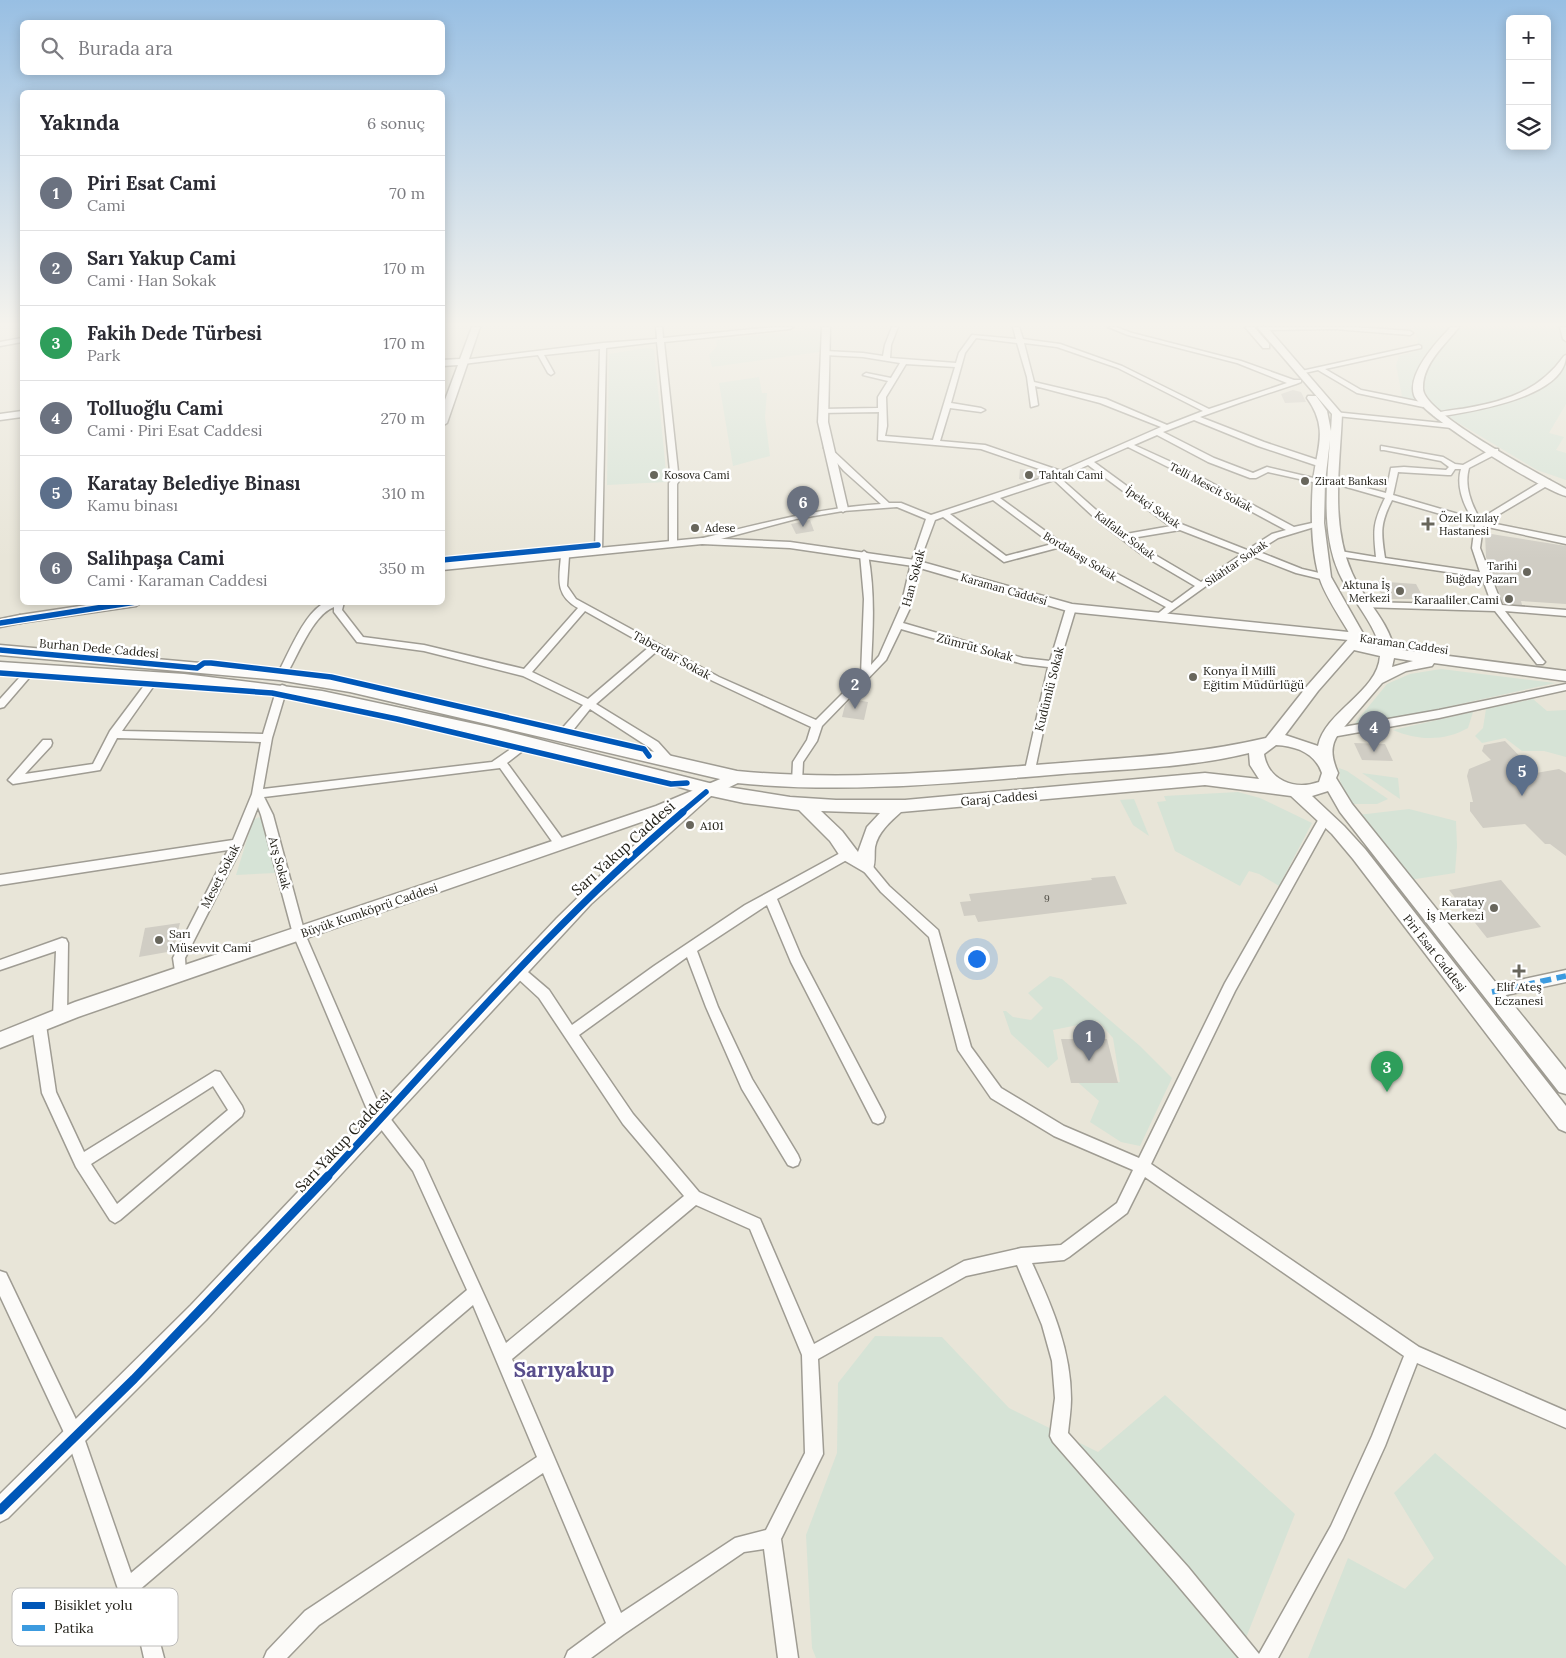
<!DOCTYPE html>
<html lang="tr">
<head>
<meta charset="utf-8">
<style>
  body { margin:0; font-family:Lora,serif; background:#f2f2f3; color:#2b2b33 }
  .controls { position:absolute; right:15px; top:15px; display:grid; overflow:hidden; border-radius:8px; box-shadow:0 2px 12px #0003 }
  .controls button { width:45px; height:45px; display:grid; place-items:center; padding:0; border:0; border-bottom:1px solid #e1e1e2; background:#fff; color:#2b2b33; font:25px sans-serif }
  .you { position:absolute; left:976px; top:958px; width:18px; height:18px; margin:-12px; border:4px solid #fff; border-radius:50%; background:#1a73e8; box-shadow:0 0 0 8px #1a73e833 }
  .badge { display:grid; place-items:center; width:32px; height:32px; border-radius:50%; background:#68665c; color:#fff; font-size:16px; font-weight:700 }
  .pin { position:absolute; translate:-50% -41px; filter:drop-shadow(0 1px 2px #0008) }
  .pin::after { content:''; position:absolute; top:26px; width:18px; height:15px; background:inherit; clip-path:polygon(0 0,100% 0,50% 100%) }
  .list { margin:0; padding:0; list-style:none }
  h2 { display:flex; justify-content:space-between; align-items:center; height:65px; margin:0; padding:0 20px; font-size:21px }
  h2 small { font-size:16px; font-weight:400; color:#7c7c81 }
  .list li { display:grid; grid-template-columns:32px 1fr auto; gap:15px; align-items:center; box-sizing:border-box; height:75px; padding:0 20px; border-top:1px solid #e1e1e2 }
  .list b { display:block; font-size:19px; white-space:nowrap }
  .list p { margin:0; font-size:16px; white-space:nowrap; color:#7c7c81 }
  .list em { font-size:16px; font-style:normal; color:#7c7c81 }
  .icon { flex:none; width:28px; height:28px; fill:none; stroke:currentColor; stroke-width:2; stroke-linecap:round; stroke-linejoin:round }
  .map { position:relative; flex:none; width:1566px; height:1658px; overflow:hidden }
  .search { position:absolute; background:#fff; box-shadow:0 2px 12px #0003; left:20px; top:20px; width:425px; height:55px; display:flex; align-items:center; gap:12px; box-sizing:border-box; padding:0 18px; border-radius:8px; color:#7c7c81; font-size:19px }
  .panel { position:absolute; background:#fff; box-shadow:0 2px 12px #0003; left:20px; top:90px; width:425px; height:515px; border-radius:8px }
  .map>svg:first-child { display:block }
</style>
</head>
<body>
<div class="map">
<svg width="1566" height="1658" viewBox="0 0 1566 1658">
  <rect width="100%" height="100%" fill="#e8e5d8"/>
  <g fill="#d6e3d6">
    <path d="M1413 327H1566V404L1549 433 1564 437 1556 450 1566 453V480L1537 470 1427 404 1399 398 1402 396 1396 365 1399 356 1416 351 1418 339Z"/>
    <path d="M819 328 823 334 819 352 712 367 709 355 717 346 716 340Z"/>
    <path d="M646 348 654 349 667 482 607 485 609 354Z"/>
    <path d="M759 377 762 393H767L765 417 770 456 733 466 719 383Z"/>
    <path d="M1441 669 1555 683 1351 728 1387 684 1410 674Z"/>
    <path d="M1533 699 1547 711 1566 710V757L1544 751H1522L1505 738 1482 743 1475 736 1483 728 1486 709Z"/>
    <path d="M1473 712 1468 728C1445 741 1418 741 1393 730Z"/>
    <path d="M1339 768 1347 771 1388 799 1377 804H1351L1340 781Z"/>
    <path d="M1362 773 1398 778 1400 799Z"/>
    <path d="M1238 792 1260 798 1312 823 1279 886 1259 874 1249 871 1240 886 1175 851 1157 802 1166 801 1164 796Z"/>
    <path d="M1134 799 1149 836 1133 825 1120 800Z"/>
    <path d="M1409 809 1456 821 1457 846 1455 873 1409 880 1358 815Z"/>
    <path d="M259 817 262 819 276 873 236 875 253 820Z"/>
    <path d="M1050 976 1062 979 1140 1046 1172 1078 1140 1146 1121 1142 1090 1122 1099 1101 1073 1078 1120 1082 1113 1038 1098 1021 1053 1030 1058 1059 1048 1068 1011 1034 1003 1011H1006L1013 1017 1031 1020 1043 1008 1028 993Z"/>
    <path d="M875 1336 942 1337 1009 1408 1098 1452 1165 1395 1295 1514 1238 1658H816L812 1648 806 1535 837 1453 838 1383Z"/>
    <path d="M1435 1453 1566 1566V1658H1308L1348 1558 1405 1589 1434 1558 1394 1493Z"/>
  </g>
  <g fill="#d0cdc4">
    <path d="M1293 390 1301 392 1306 402 1285 403 1281 394Z"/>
    <path d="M1020 469 1041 472 1048 474 1028 481 1019 479Z"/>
    <path d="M810 520 814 531 796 534 791 524Z"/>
    <path d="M1485 533 1566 546V604L1521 601 1522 605 1503 603 1486 557Z"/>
    <path d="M1373 581 1416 584 1424 599H1385Z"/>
    <path d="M851 699 868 702 864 720 842 717 845 705Z"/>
    <path d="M1505 741 1536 773 1559 769 1566 773V856L1550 844H1545L1525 824 1483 828 1470 811V802H1473L1467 776 1469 769 1491 760 1482 751 1484 745Z"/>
    <path d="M1354 743 1385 744 1393 761 1362 760Z"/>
    <path d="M1115 876 1127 904 978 922 975 915 964 916 960 902 971 901 969 894 1092 880 1091 878Z"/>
    <path d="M1501 880 1541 927 1487 938 1449 890Z"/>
    <path d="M180 923 173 951 139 957 145 928Z"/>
    <path d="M1061 1039H1107L1118 1083H1071Z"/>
  </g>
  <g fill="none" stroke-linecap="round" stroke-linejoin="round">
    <g stroke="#9f9c93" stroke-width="3">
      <g id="minor">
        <path d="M656 327H662L663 338 775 327H793L790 329 664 342 679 481 677 484V543L673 546 669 543V483L671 481 657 342 606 348 602 551 601 553H595L600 349 544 355 554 373 551 375 548 373 538 355 463 364 460 362 463 360 603 343 657 339Z"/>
        <path d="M892 327H898L891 345 890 358 956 363 959 353 972 335 1016 339 1013 327H1019L1023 339 1060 344 1122 366 1209 409 1287 383 1237 363 1128 335 1108 327H1116L1132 333 1241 361 1294 380H1301V382L1296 384 1242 402 1200 417 1264 442 1324 462V466H1318L1258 446 1194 420 1163 432 1214 458 1253 473 1267 467 1322 480V484L1268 472 1256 478H1250L1208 462 1157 435 1134 445 1180 466 1294 527 1321 521V525L1278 538 1257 551 1302 569 1328 575 1329 577 1325 580 1296 573 1252 556 1220 576 1160 619 1155 616 1166 607 1057 548 1004 562 943 517 935 520 919 563 911 606 903 623 1023 658 1050 661 1066 608 1071 605 1076 608 1053 684 1035 770 1030 774 1025 770 1048 667 1023 664 901 629 886 660 822 726 817 741 803 762 802 782 797 786 792 782 793 762 807 740 811 727 713 681 657 651 596 704 658 742 676 762 671 766 667 765 650 748 590 709 566 739H558L557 736 558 733 583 705 523 676 424 651 357 642 334 612V607C312 615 297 658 285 677L282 678 277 675C288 655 302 618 321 605 328 601 337 602 344 602L342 610 363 637 424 645 524 669 578 608C555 595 559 579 561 556L565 553 569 556 567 586 576 599 719 677 816 720 861 675 864 599 860 554 864 551 868 554C875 591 873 628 871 665L879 656 901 606 911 563 926 519 897 507 843 511 796 519 702 544 698 541 699 539C760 524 818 508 881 504L844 471 824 448 828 446 889 503H901L931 515 1054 474 981 449 878 440 879 412 819 413V409H822L878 408V397L888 381 863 375 866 373 891 378 900 363 863 357 825 355 822 353 825 351 863 353 883 356 885 345ZM976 338 1017 343 1027 377 1031 407 1038 405 1035 386 1100 403 1161 427 1061 471 985 445 940 441 950 408 981 412 985 410 981 408 951 403 965 353ZM1024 343 1057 347 1118 368 1203 411 1167 425 1106 399 1034 382ZM906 364 955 367 933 440 885 436 887 426 886 397ZM1128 447 1174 470 1286 530 1272 534 1247 550 1176 522 1094 462ZM1088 465 1170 526H1171L1126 534 1104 517 1060 478ZM1054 480 1098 521 1144 556 1195 586 1172 603 1070 549 1000 498ZM993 500 1052 544 1006 556 950 514ZM1180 530 1242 554 1201 582 1150 552 1132 538ZM585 611 649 647 588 699 532 672Z"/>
        <path d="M1261 327H1354L1410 331 1413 333 1410 335 1335 329 1263 330 1260 328Z"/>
        <path d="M1560 327H1566V341L1563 339Z"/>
        <path d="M22 338V342L0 346V342Z"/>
        <path d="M1419 345 1421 346V348L1325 369 1361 390 1426 403 1427 405 1423 407 1357 393 1318 370 1300 374 1297 372Z"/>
        <path d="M1566 355C1566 398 1468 412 1437 417L1433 415C1442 410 1457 410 1467 408 1507 401 1540 390 1564 356Z"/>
        <path d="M1334 412 1452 424 1456 426 1452 428 1337 416 1333 414Z"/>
        <path d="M1381 446 1443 457 1455 464 1463 465 1492 449H1498V453L1469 468C1464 485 1471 504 1480 519L1544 480H1550V484L1486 522 1566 538V544L1483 526 1480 548 1502 605 1566 610V616L1505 611 1543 660 1545 662 1543 664H1537L1495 611 1361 607V603L1364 602 1492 605 1482 577 1337 556 1336 554 1340 551 1376 557C1373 529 1373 523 1385 498L1329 482V478L1386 493 1391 468 1404 467 1446 470 1449 467 1441 461 1384 450H1381ZM1455 469H1461C1456 485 1463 504 1472 518L1393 495 1398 472 1448 475H1451ZM1392 500 1475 524 1472 548 1480 572 1385 558C1381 532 1380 524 1392 500Z"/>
        <path d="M32 666 35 667 37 669 35 671 4 707 0 708V699L29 667Z"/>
        <path d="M155 674 160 677 122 731 263 734 277 688 282 685 285 686 287 688 272 738 263 789 492 762 525 739 529 738 534 742 507 763 564 841 566 844 564 847H556L500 768 264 797 273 815 305 934 382 1112 386 1113 423 1161 506 1343 684 1196 623 1124 539 998 514 975 512 971 514 967 518 965 522 967 549 990 572 1025 654 966 745 905 844 851H852L854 854 852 857 777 899 801 956 883 1112 885 1117 883 1122 878 1124 873 1122 791 962 767 905 697 951 718 1007 752 1079 798 1155 800 1160 798 1165 793 1167 788 1165 742 1089 706 1007 687 957 579 1035 633 1114 699 1192 760 1219 814 1344 964 1261 1021 1248 1061 1245 1117 1203 1133 1170 1054 1136 991 1098 958 1050 929 937 881 892 862 869 860 866 862 863H870L889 886 938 930 971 1047 1001 1088 1064 1126 1139 1158 1225 983 1321 815H1329L1331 818 1235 991 1151 1164 1419 1347 1566 1411V1428L1417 1363 1385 1446 1343 1538 1278 1658H1239L1174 1581 1053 1442 1050 1436 1055 1398 1052 1361 1042 1325 1017 1265 966 1276 818 1359 823 1454 781 1539 798 1658H778L764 1549 744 1552 624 1634 591 1658H565L568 1651 606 1623 543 1473 319 1625 287 1658H264L267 1651 305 1611 537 1457 473 1305 138 1591 155 1624 164 1658H144L137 1627 118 1589 68 1441 0 1296V1271L6 1273 82 1432 131 1573 467 1290 413 1171 380 1128 374 1126 293 934 261 815 258 807 243 844 185 958 186 974 184 978 180 980 176 978 173 958 228 850 0 885V875L233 840 252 794 261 742 117 738 100 770 13 784 8 780 43 740H51L52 743 51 746 25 774 93 764 110 731 152 675ZM1145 1177 1404 1356 1372 1436 1331 1526 1259 1654 1188 1567 1068 1433C1069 1422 1071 1410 1071 1399 1071 1350 1052 1306 1032 1263L1064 1260 1069 1257 1127 1213ZM696 1205 750 1229 802 1355 805 1453 766 1530 735 1538 621 1613 512 1359Z"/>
        <path d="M1566 684V690L1439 718 1332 737 1327 733 1332 729 1439 710Z"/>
        <path d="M62 938 66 939 68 943 67 1016 65 1020 60 1022 55 1020 53 1016 56 951 0 970V960Z"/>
        <path d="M1566 970V982L1492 998 1487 996 1486 992 1487 988 1492 986Z"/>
        <path d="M39 1019 44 1021 46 1025 56 1092 84 1152 215 1071 220 1072 242 1106 244 1111 242 1116 120 1220 115 1223 110 1220 76 1167 42 1093 32 1025 34 1021ZM213 1086 228 1110 117 1204 91 1164Z"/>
      </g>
    </g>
    <g stroke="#9f9c93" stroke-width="3">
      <g id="tertiary">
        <path d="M472 327H480L447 423 442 426V408L458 365 442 366V360L460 359Z"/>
        <path d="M822 327H830L828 422 848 509 843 512 838 509 818 422Z"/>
        <path d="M1451 327H1459C1445 345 1422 364 1423 389 1424 414 1541 475 1566 489V496C1544 491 1420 415 1414 395 1407 374 1437 341 1451 327Z"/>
        <path d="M22 411V417L0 420V414Z"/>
        <path d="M702 538 790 542 915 560 1072 604 1358 633 1364 637 1358 641 1071 612 913 566 790 548 702 544 442 570V563Z"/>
        <path d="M107 602H142L136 606 20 623 14 619 20 615Z"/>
        <path d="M737 772 742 773 744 777 742 781 711 796 591 904 206 1320 8 1518 0 1522V1494L191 1305 557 918 603 873 673 811 78 1017 0 1048V1032L75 1002 656 806Z"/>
      </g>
    </g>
    <g stroke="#9f9c93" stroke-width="3">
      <g id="secondary">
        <path d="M1245 327H1254L1269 344V348H1263Z"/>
        <path d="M1257 327H1267L1342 414C1340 466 1330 524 1352 573 1364 600 1388 620 1394 649L1566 671V681L1434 663 1432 666 1406 671 1382 683 1339 733C1329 747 1332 759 1338 773L1336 778 1352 804 1566 1070V1094L1559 1092 1340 812 1328 791 1312 796 1344 826 1365 849 1566 1106V1132L1559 1129 1353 859 1332 834 1291 796 1205 785 901 812C890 822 878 832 875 847 874 855 876 863 872 871L866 873 842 859 830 841 799 810 744 803 707 795 624 771 459 730 322 701 230 688 138 680 0 672V662L184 674 322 691 489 727 721 786 790 797 836 800H905L1205 773 1259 779 1250 765 1249 753C1188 768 1124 769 1062 774 953 783 846 794 737 783L350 692 279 680 0 655V645L279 670 350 682 737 771C841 781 944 772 1048 764 1121 758 1194 755 1266 738L1308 685 1351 636C1342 620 1323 593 1319 576 1311 549 1311 510 1313 481 1317 447 1329 429 1307 398L1308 396H1316L1327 411 1331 431 1332 414ZM1330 440C1327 484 1321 532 1339 573 1351 599 1372 619 1380 647L1361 643 1365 637 1331 577 1324 523 1325 482ZM1354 650 1380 656C1378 692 1325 711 1318 746L1285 735 1318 691ZM1394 658 1413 661 1392 667ZM1276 745C1296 746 1315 753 1322 773L1319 782C1294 791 1268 780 1264 754ZM821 811 880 813 867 827 858 852 842 831Z"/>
        <path d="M20 615 27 619 25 622 0 627V619Z"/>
      </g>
    </g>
    <use href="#minor" fill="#fcfbf9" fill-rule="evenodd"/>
    <use href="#tertiary" fill="#fcfbf9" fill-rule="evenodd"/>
    <use href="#secondary" fill="#fcfbf9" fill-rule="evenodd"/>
    <path stroke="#3c9bdf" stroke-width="5.5" stroke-dasharray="11 5.5" stroke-linecap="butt" d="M1492 992 1566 976"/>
    <g stroke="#fff" stroke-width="8">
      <g id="cycleway-far2">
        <path d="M442 560 598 545"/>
        <path d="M0 623 136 602"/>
        <path d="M0 650 197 668 204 663H211L331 677 644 749 649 756"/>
        <path d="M0 673 272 693 397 719 671 784 687 783"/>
        <path d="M681 813 706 792"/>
      </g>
    </g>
    <g stroke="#fff" stroke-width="10">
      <path id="cycleway-far1" d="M327 1177C443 1053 553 922 683 812"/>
    </g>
    <g stroke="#fff" stroke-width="12">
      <path id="cycleway" d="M0 1510 134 1379 328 1176"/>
    </g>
    <use href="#cycleway-far2" stroke="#0057b8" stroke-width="5.5"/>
    <use href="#cycleway-far1" stroke="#0057b8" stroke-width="7"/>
    <use href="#cycleway" stroke="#0057b8" stroke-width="9"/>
  </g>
  <linearGradient id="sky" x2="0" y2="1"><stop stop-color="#98bfe3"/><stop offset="0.58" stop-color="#f5f3ed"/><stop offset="1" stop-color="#f5f3ed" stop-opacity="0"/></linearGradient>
  <rect width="1566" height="559" fill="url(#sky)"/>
  <g fill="#68665c" stroke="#fff" stroke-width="2">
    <circle cx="654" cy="475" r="5"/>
    <circle cx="1029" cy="475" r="5"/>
    <circle cx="1305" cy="481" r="5"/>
    <path d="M1425.5 516.5h5v5h5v5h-5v5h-5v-5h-5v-5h5z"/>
    <circle cx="695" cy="528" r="5"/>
    <circle cx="1527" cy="572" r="5"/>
    <circle cx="1400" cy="591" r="5"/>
    <circle cx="1509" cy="599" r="5"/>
    <circle cx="1193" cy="677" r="5"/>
    <circle cx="690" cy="825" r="5"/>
    <circle cx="1494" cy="908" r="5"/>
    <circle cx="159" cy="940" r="5"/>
    <path d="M1516.5 963.5h5v5h5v5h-5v5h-5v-5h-5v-5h5z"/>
  </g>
  <g text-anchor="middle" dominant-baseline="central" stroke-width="5" stroke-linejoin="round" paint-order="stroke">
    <g font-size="10" fill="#4e4c44">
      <text x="1047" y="898">9</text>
    </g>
    <g font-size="11" fill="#232119" stroke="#fff" text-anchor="start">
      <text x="664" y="475">Kosova Cami</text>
      <text x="1039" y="475">Tahtalı Cami</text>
      <text x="1315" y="481">Ziraat Bankası</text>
      <text x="1439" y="518">Özel Kızılay<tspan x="1439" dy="13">Hastanesi</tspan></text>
      <text x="705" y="528">Adese</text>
      <text x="1517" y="566" text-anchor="end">Tarihi<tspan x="1517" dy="13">Buğday Pazarı</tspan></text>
      <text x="1390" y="585" text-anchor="end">Aktuna İş<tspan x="1390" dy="13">Merkezi</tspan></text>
    </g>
    <g font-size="11" fill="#232119" stroke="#fff">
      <text transform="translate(1211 487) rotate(28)">Telli Mescit Sokak</text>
      <text transform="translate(1153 507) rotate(35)">İpekçi Sokak</text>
      <text transform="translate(1125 535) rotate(37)">Kalfalar Sokak</text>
      <text transform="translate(1080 556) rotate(31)">Bordabaşı Sokak</text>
      <text transform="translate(1236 563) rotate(-34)">Silahtar Sokak</text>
      <text transform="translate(1004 589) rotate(16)">Karaman Caddesi</text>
      <text transform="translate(1404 644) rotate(8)">Karaman Caddesi</text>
    </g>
    <g font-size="12" fill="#232119" stroke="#fff">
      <text transform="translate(913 578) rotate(-75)">Han Sokak</text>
      <text transform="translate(975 647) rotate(15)">Zümrüt Sokak</text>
      <text transform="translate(99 648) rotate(5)">Burhan Dede Caddesi</text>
      <text transform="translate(672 655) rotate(29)">Taberdar Sokak</text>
      <text transform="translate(1049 689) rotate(-76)">Kudümlü Sokak</text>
      <text transform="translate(999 798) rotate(-5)">Garaj Caddesi</text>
      <text transform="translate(280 863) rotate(75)">Arş Sokak</text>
      <text transform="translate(220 876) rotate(-63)">Meset Sokak</text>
      <text transform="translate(369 910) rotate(-19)">Büyük Kumköprü Caddesi</text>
      <text transform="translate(1435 953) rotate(52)">Piri Esat Caddesi</text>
    </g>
    <g font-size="12" fill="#232119" stroke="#fff" text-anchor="start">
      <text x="1499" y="599" text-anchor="end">Karaaliler Cami</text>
      <text x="1203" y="670">Konya İl Millî<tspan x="1203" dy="14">Eğitim Müdürlüğü</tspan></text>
      <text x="700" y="825">A101</text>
      <text x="1484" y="901" text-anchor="end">Karatay<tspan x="1484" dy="14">İş Merkezi</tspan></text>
      <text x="169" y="933">Sarı<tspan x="169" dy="14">Müsevvit Cami</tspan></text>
      <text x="1519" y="986" text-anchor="middle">Elif Ateş<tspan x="1519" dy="14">Eczanesi</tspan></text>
    </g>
    <g font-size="15" fill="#232119" stroke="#fff">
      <text transform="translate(623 848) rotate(-42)">Sarı Yakup Caddesi</text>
      <text transform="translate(343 1141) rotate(-47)">Sarı Yakup Caddesi</text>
    </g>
    <g font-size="21" font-weight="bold" fill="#584d8b" stroke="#fff">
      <text x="564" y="1369">Sarıyakup</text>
    </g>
  </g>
  <rect x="12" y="1588" width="166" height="58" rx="8" fill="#fff" stroke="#bdbcba" stroke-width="1"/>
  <rect x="22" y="1602" width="23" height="7" fill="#0057b8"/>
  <rect x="22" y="1625" width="23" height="6" fill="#3c9bdf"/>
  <g font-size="14" fill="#232119">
    <text x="54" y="1610">Bisiklet yolu</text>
    <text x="54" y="1633">Patika</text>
  </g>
</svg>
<div class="controls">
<button>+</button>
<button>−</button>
<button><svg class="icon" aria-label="layers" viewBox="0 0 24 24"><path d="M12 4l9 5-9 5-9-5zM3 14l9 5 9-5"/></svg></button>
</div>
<div class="you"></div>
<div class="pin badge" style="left:1089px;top:1061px;background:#6b7280">1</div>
<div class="pin badge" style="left:855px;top:709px;background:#6b7280">2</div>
<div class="pin badge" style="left:1387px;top:1092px;background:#2e9e5b">3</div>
<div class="pin badge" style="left:1374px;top:752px;background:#6b7280">4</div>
<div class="pin badge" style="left:1522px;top:796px;background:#5c6f8a">5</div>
<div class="pin badge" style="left:803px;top:527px;background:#6b7280">6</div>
<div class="search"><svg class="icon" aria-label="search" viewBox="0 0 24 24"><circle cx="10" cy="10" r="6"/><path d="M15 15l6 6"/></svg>Burada ara</div>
<section class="panel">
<h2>Yakında<small>6 sonuç</small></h2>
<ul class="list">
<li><span class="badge" style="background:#6b7280">1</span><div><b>Piri Esat Cami</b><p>Cami</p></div><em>70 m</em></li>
<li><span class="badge" style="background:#6b7280">2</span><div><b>Sarı Yakup Cami</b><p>Cami · Han Sokak</p></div><em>170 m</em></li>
<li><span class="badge" style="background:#2e9e5b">3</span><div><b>Fakih Dede Türbesi</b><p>Park</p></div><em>170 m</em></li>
<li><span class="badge" style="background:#6b7280">4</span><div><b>Tolluoğlu Cami</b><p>Cami · Piri Esat Caddesi</p></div><em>270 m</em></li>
<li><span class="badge" style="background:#5c6f8a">5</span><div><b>Karatay Belediye Binası</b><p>Kamu binası</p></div><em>310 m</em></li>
<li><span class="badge" style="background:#6b7280">6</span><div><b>Salihpaşa Cami</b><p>Cami · Karaman Caddesi</p></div><em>350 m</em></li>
</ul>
</section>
</div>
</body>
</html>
